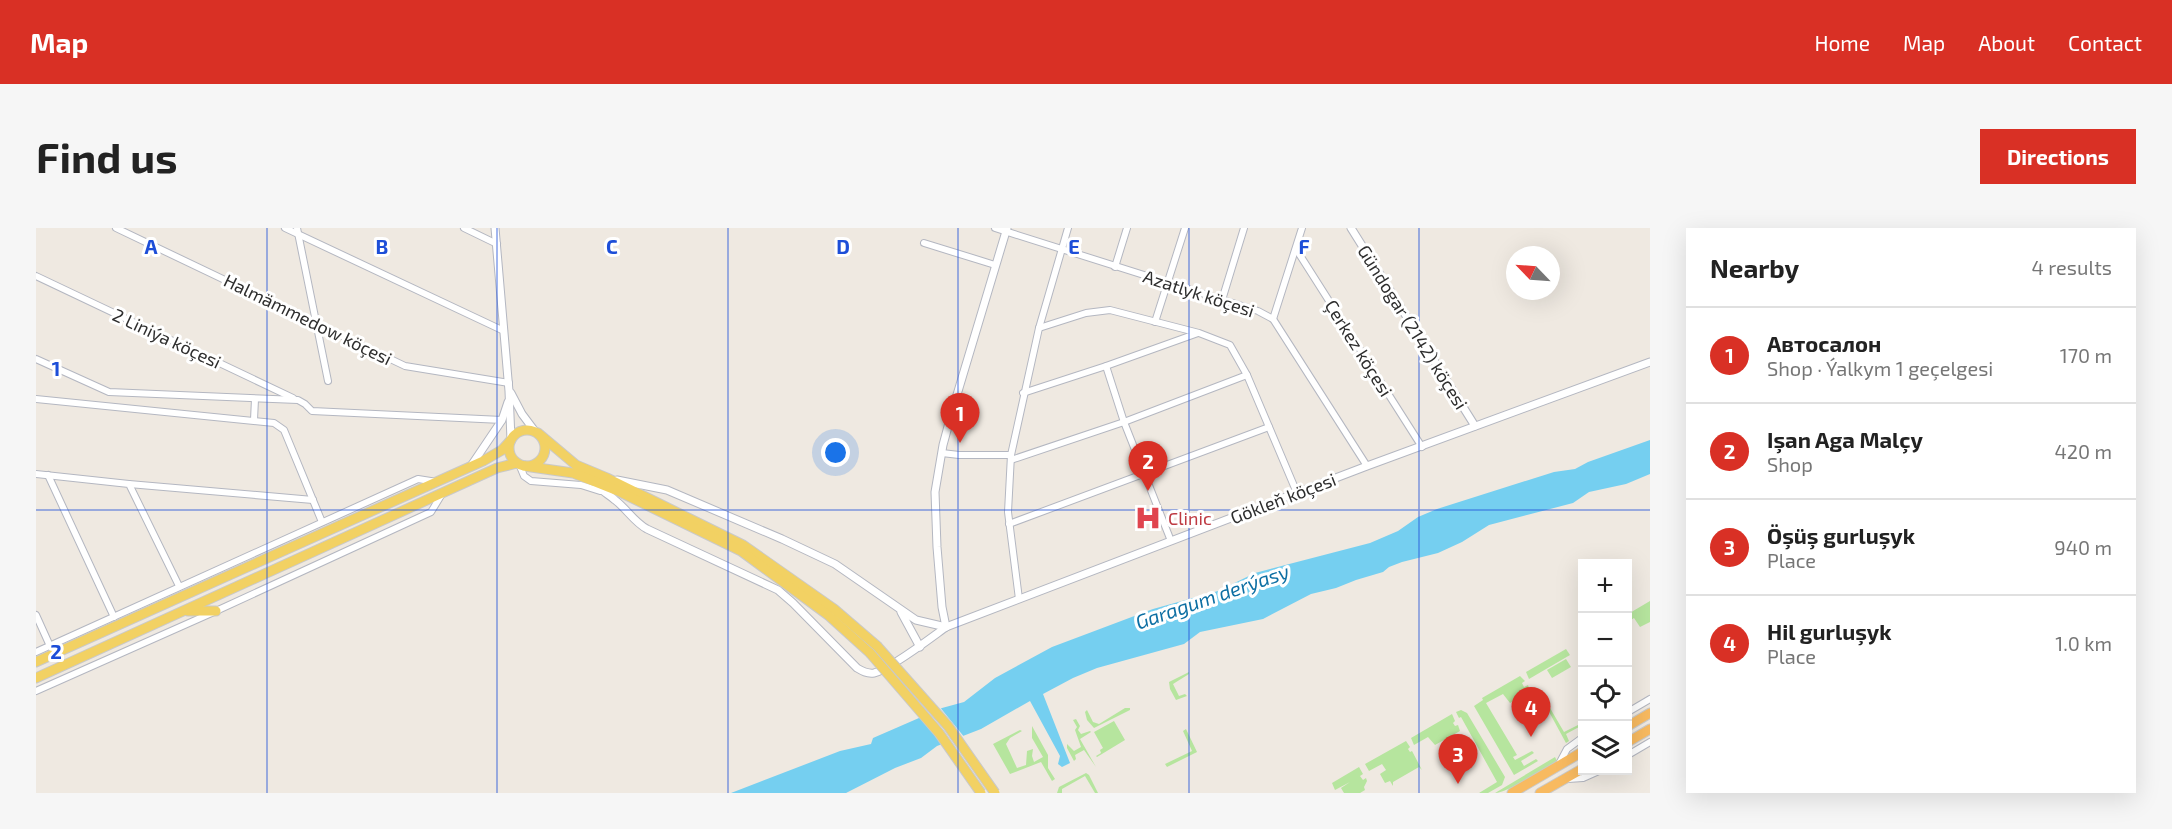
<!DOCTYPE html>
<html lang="en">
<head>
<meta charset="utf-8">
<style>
  body { margin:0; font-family:"Exo 2",sans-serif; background:#f6f6f6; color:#222 }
  .controls { position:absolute; right:18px; bottom:18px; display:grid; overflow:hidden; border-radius:0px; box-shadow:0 6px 24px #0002 }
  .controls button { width:54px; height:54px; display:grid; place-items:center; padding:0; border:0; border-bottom:2px solid #e0e0e0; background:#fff; color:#222; font:30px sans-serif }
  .compass { position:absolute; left:1470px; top:18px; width:54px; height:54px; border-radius:50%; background:#fff; box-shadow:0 6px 24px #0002; rotate:295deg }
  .you { position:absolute; left:800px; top:225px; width:21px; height:21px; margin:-15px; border:4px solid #fff; border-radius:50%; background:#1a73e8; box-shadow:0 0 0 9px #1a73e833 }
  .badge { display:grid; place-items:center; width:39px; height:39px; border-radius:50%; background:#d93025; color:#fff; font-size:20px; font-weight:700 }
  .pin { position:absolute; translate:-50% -50px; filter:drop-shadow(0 2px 3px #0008) }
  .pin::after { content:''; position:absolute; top:32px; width:21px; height:18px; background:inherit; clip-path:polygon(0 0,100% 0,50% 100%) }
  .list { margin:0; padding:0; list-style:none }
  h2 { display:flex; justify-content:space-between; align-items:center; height:78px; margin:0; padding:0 24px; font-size:26px }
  h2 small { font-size:20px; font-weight:400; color:#767676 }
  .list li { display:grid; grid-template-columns:39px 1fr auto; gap:18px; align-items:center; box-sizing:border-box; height:96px; padding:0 24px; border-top:2px solid #e0e0e0 }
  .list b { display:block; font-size:22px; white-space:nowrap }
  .list p { margin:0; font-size:20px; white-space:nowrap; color:#767676 }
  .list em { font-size:20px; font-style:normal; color:#767676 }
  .icon { flex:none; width:33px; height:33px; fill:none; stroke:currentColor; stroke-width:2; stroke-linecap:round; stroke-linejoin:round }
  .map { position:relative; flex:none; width:1614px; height:565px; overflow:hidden; border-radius:0px }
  header { display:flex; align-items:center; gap:36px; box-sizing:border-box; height:84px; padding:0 30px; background:#d93025; color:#fff }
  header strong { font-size:28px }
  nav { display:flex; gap:33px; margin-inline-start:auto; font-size:21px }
  .intro { display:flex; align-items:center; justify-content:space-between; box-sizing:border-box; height:144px; padding:0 36px }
  h1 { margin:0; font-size:42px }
  .button { padding:15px 27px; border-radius:0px; background:#d93025; color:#fff; font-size:21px; font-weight:700 }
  main { display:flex; gap:36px; padding:0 36px }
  aside { flex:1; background:#fff; border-radius:0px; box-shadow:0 6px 24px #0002 }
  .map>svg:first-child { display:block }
</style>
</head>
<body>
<header>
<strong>Map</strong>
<nav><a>Home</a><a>Map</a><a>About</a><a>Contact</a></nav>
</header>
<div class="intro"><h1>Find us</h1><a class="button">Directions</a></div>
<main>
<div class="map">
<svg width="1614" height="565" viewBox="0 0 1614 565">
  <rect width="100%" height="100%" fill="#efe9e1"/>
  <g fill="#b6e59e">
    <path d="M1614 373V394L1604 399 1598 390 1592 394V386Z"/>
    <path d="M1530 421 1534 427 1493 451 1490 444Z"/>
    <path d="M1530 431 1535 439 1516 450 1511 442Z"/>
    <path d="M1153 444V446L1137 456 1143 468 1149 466 1151 468 1140 472 1134 461 1133 454Z"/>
    <path d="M1484 448 1489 453 1486 455 1488 459 1492 457 1493 460 1492 465 1474 475 1467 466 1450 475 1481 527 1477 529 1479 532 1496 523 1498 525 1485 533 1488 538 1500 531 1502 533 1478 547 1438 478 1447 472 1446 470Z"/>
    <path d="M1507 468 1528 504 1542 497 1543 499 1530 506 1533 513 1530 515 1505 469Z"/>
    <path d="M1089 480H1094V482L1058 500 1051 492 1049 484 1051 482 1057 494 1063 496Z"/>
    <path d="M1425 482 1431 485 1469 549 1466 557 1452 565H1443L1461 554 1425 489 1423 490 1420 484Z"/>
    <path d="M1416 486 1419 493 1417 495 1419 498 1422 497 1424 503 1399 517 1392 509 1378 517 1375 510Z"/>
    <path d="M1040 491 1044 498 1042 502 1045 506 1054 503 1055 504 1044 511 1060 539 1048 522 1039 527 1040 531 1038 533 1031 520V516L1038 523 1045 519 1039 502 1041 499 1037 492Z"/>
    <path d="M1078 493 1089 512 1061 529 1060 528 1065 525 1064 522 1067 520 1058 504Z"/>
    <path d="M996 498 1012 527V540L1019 551 1016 553 1005 534 974 546 957 516 984 502 986 503 974 510 970 516 981 540 990 537 991 523 997 521 996 528 998 534 1007 529 996 510Z"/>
    <path d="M1150 501 1161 524 1131 539 1129 536 1156 523 1147 503Z"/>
    <path d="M1370 513 1374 519 1372 521 1374 524 1376 523 1386 542 1383 539 1357 554V558L1354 553 1349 555 1344 546 1350 542 1346 536 1333 543 1329 536Z"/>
    <path d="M1519 529 1521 533C1507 541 1473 564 1459 565Z"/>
    <path d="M1323 539 1327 546 1324 548 1327 552 1330 550 1331 553 1328 559 1329 562 1324 565H1308L1305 560 1314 554 1299 562 1296 555Z"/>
    <path d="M1050 545 1053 547 1062 565H1059L1049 548 1026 561V565H1021L1023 559Z"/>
  </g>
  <path fill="#75cff0" d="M1614 212V246L1590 256 1553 264 1537 275 1453 297 1426 314 1402 325 1366 334 1353 339 1347 344 1320 352 1300 360 1275 366 1227 391 1164 404 1148 416 1061 440 1037 450 1007 466 1034 535 1026 539 1022 536 1024 528 994 473 945 501 901 518 885 530 859 540 810 565H695L804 523 835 516 837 510 906 480 928 474 959 450 1016 419 1117 381 1182 363 1219 345 1334 315 1362 303 1382 289 1401 281 1518 244 1539 241 1552 234Z"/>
  <path fill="#efe9e1" d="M903 478 929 510 908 518 883 488Z"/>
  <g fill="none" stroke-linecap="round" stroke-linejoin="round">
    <g stroke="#b4b7c1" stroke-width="8">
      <g id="minor">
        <path d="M80 0 369 138 473 155"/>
        <path d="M249 0 468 103"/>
        <path d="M261 0 292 153"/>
        <path d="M428 0 461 16"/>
        <path d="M959 0 1222 83 1237 91 1331 238"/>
        <path d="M888 15 959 37"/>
        <path d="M1260 21 1386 219"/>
        <path d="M1079 39 1091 0"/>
        <path d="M0 48 257 170"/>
        <path d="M1186 72 1208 0"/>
        <path d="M1237 91 1266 0"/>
        <path d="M1119 94 1149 0"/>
        <path d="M1003 100 1050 85 1074 82 1163 105 1194 117 1211 147 1261 265"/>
        <path d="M0 131 73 164 262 172 269 176 276 183 466 192"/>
        <path d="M1070 138 1088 194 1135 313"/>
        <path d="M987 165 1070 138 1162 105"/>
        <path d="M0 171 238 195 248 202 286 294"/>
        <path d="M218 192 219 171"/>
        <path d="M906 225 923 227H975"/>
        <path d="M975 232 1088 194 1211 147"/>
        <path d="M483 236 488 248 495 253 545 257 564 263"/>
        <path d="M0 246 93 256 143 358"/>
        <path d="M12 247 78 389"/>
        <path d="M93 256 277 272"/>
        <path d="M973 296 1233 199"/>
        <path d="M983 371 972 284 975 227 1003 100 1032 0"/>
        <path d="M0 387 14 418"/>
        <path d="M0 424 382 251 401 254"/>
        <path d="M0 463 180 383 395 284 406 266"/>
        <path d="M1592 484 1614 471"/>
        <path d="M1592 527 1614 514"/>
        <path d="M1523 536 1531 521 1546 510"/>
        <path d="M1532 551 1547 550 1565 542"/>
      </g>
    </g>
    <g stroke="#b4b7c1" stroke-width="9">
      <g id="tertiary">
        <path d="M459 0 473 163 475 212"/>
        <path d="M1315 0 1439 198"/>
        <path d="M475 165 486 186 498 202"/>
        <path d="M435 238 466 192 472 174"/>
        <path d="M581 252 631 262 746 311 799 336 880 392 910 399 1331 238 1614 134"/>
        <path d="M558 253C564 263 571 265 579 272 591 281 598 294 611 301L742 362 757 375 821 440C826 443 831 446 838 445 853 442 896 409 910 399"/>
        <path d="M865 384 884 419"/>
        <path d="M910 399 906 379 901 319 899 264 907 217 917 180 971 0"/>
      </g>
    </g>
    <g stroke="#c9c9c9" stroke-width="11">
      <g id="primary">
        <circle cx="491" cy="220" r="18"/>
        <path d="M502 205 540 237 571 250 707 317 798 381 841 418"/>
        <path d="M488 238 537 245 582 263 705 323 792 387 834 425"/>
        <path d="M152 383H180"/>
        <path d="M0 434 447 233 466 222 475 212"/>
        <path d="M0 450 461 240 481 235"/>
      </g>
    </g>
    <g stroke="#c9c9c9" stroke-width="11">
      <g id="trunk">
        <path d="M1592 498 1614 485"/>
        <path d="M1592 514 1614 501"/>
        <path d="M1476 565 1546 524"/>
        <path d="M1504 565 1546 541"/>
      </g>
    </g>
    <use href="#minor" stroke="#fff" stroke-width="6"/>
    <use href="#tertiary" stroke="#fff" stroke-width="7"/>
    <use href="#primary" stroke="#f2d163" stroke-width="9"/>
    <use href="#trunk" stroke="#f8ba60" stroke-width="9"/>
    <g stroke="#c9c9c9" stroke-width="11" stroke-linecap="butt">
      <g id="primary-bridge">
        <path d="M841 418 912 498 959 565"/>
        <path d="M834 425 903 505 945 565"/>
      </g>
    </g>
    <use href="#primary-bridge" stroke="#f2d163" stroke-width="9"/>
  </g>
  <path fill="none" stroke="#1d4ed8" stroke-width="1.5" stroke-opacity="0.55" d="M231 0V565M461 0V565M692 0V565M922 0V565M1153 0V565M1383 0V565M0 282H1614"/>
  <defs>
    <g id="hospital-bare" transform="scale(2.07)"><path d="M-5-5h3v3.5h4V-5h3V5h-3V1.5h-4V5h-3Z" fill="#e0444e" stroke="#fff" stroke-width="2.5" paint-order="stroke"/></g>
  </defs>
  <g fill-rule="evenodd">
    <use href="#hospital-bare" x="1112" y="290"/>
  </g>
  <g text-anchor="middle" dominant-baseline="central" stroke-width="6" stroke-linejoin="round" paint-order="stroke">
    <g font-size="18" fill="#2e2e2e" stroke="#fff">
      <text transform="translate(1163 65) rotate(18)">Azatlyk köçesi</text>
      <text transform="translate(272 91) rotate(26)">Halmämmedow köçesi</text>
      <text transform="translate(1377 99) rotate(58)">Gündogar (2142) köçesi</text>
      <text transform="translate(131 110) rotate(25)">2 Liniýa köçesi</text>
      <text transform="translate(1323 120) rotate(58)">Çerkez köçesi</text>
      <text transform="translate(1247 270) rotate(-21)">Gökleň köçesi</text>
    </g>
    <g font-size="18" fill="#be3a42" stroke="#fff" text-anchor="start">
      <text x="1132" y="290">Clinic</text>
    </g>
    <g font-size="20" font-style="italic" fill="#0d6fa3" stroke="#fff">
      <text transform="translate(1176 368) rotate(-19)">Garagum derýasy</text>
    </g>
  </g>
  <g font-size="20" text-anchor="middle" font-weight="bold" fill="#1d4ed8" stroke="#fff" stroke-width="6" stroke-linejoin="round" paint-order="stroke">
    <text x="115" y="26">A</text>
    <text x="346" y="26">B</text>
    <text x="576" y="26">C</text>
    <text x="807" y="26">D</text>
    <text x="1038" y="26">E</text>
    <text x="1268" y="26">F</text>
    <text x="20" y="148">1</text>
    <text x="20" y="431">2</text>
  </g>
</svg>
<div class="controls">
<button>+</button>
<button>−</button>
<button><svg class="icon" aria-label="locate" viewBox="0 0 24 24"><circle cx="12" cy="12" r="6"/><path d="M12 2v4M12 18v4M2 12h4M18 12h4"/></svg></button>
<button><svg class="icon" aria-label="layers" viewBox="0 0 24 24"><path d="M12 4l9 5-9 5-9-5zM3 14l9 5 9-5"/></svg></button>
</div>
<svg class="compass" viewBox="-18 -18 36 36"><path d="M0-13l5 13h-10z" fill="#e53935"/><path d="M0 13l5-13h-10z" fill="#767676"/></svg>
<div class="you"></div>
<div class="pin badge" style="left:924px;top:215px">1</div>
<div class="pin badge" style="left:1112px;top:263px">2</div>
<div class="pin badge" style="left:1422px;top:556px">3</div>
<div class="pin badge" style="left:1495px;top:509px">4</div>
</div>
<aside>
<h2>Nearby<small>4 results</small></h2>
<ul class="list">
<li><span class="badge">1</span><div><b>Автосалон</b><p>Shop · Ýalkym 1 geçelgesi</p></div><em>170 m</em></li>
<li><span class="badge">2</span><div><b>Işan Aga Malçy</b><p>Shop</p></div><em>420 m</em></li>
<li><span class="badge">3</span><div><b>Öşüş gurluşyk</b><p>Place</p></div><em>940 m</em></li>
<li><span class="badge">4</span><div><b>Hil gurluşyk</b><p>Place</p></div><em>1.0 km</em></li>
</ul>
</aside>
</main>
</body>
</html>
